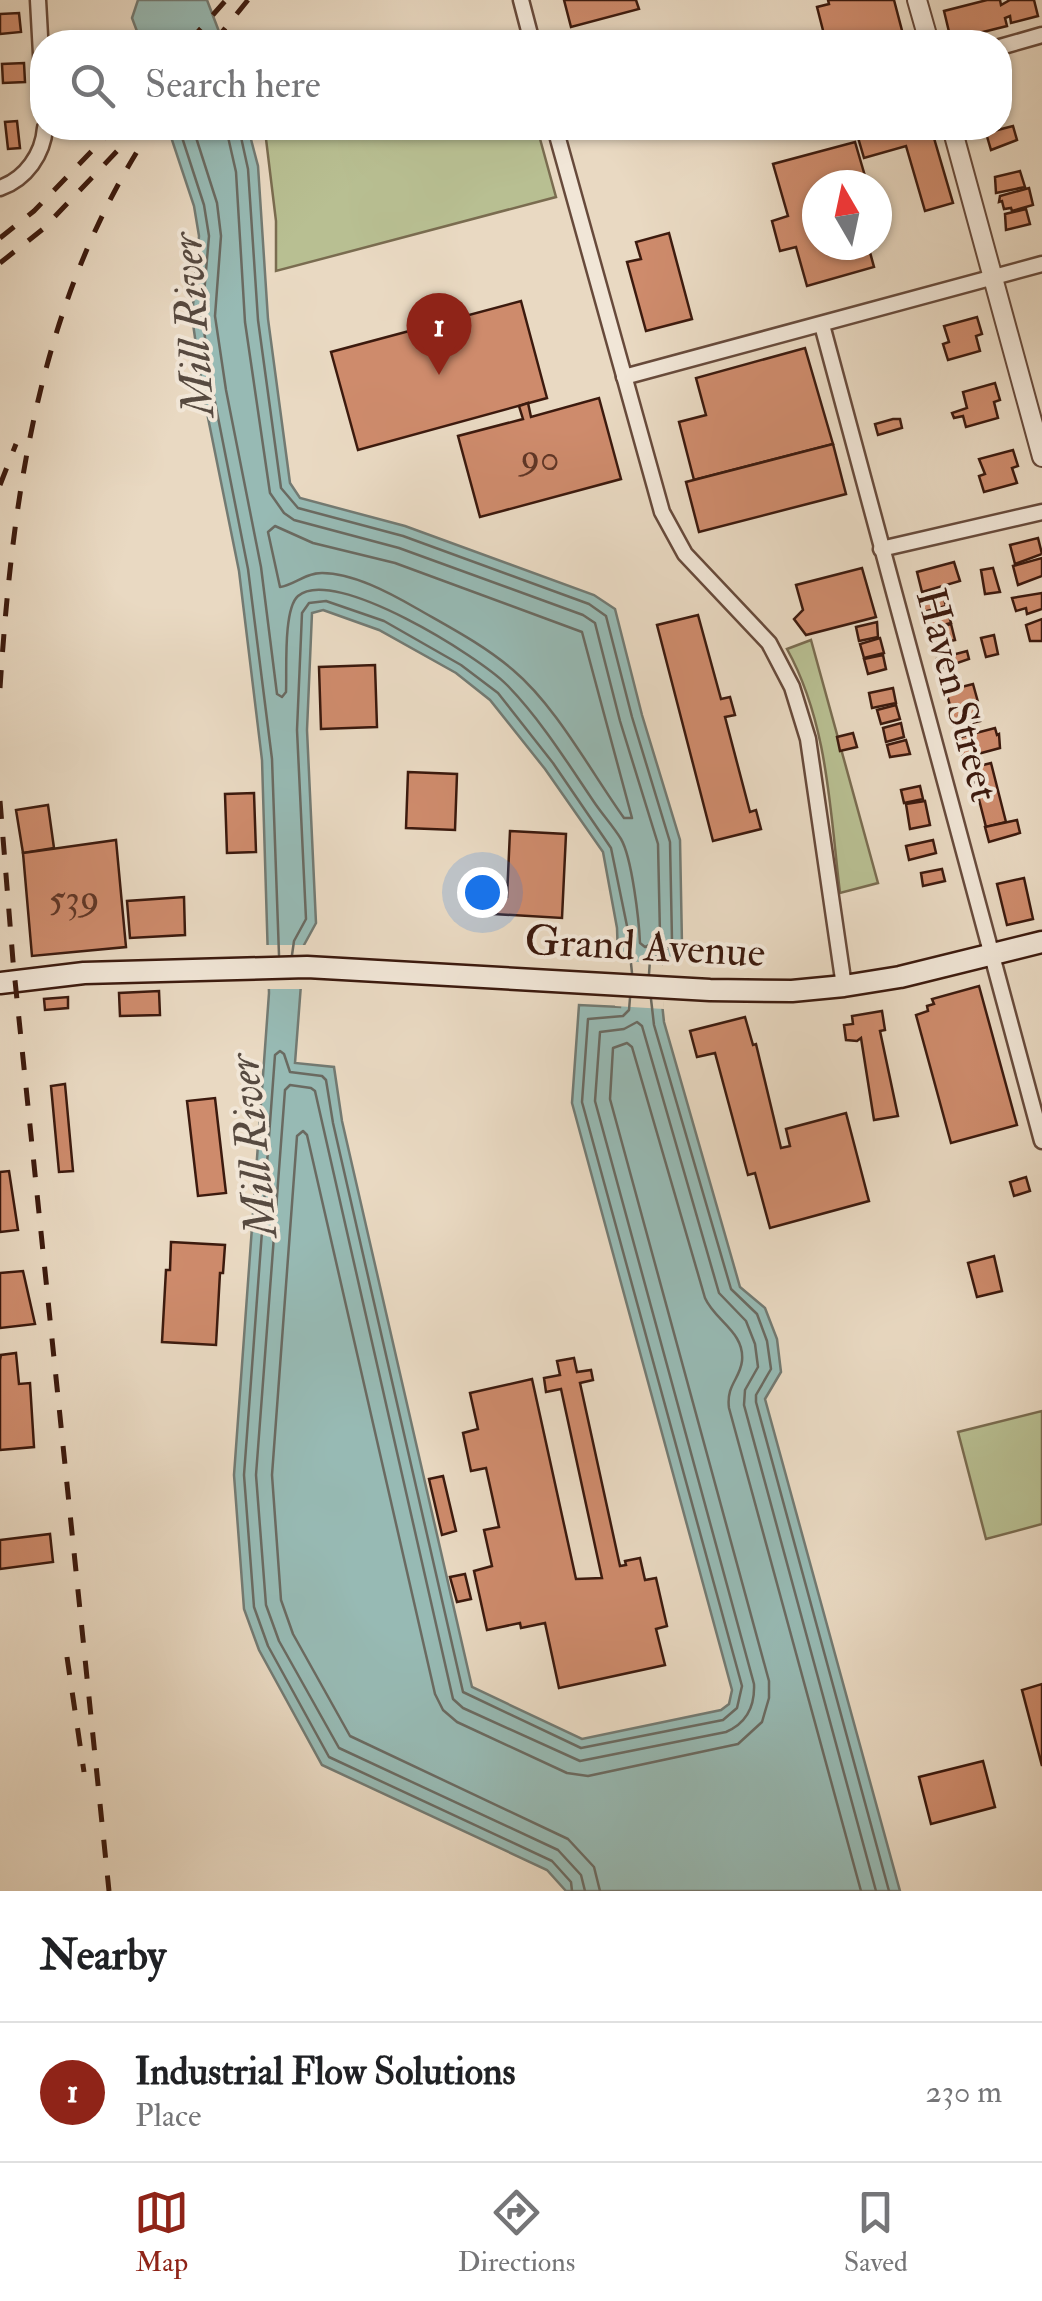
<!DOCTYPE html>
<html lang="en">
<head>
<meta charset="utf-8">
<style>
  body { margin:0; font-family:"IM FELL Double Pica",serif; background:#f6f6f6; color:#202124 }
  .compass { position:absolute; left:802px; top:170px; width:90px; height:90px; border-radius:50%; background:#fff; box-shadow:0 2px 8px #0004; rotate:351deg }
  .you { position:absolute; left:482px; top:892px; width:35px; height:35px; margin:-25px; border:8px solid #fff; border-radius:50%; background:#1a73e8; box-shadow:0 0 0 15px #1a73e833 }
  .badge { display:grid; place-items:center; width:65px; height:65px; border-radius:50%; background:#8f2418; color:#fff; font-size:32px; font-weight:700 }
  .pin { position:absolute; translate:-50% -82px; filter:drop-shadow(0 2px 5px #0008) }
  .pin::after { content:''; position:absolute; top:52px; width:35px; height:30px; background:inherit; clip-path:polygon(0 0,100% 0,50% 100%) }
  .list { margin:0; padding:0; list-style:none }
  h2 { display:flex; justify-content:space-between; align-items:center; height:130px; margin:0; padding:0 40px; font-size:42px }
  h2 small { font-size:32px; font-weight:400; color:#757577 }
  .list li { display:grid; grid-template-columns:65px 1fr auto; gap:30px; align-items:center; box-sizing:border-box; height:140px; padding:0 40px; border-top:2px solid #e0e0e0 }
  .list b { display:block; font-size:38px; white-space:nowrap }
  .list p { margin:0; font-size:32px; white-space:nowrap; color:#757577 }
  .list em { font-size:32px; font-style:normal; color:#757577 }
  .icon { flex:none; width:55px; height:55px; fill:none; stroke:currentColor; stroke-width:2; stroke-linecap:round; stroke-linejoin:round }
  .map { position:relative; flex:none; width:1042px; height:1891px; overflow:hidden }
  .search { position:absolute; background:#fff; box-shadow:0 2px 8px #0004; left:30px; right:30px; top:30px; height:110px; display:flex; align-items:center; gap:25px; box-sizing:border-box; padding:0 35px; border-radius:40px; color:#757577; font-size:38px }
  .sheet { height:270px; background:#fff }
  nav { display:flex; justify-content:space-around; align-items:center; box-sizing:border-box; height:140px; border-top:2px solid #e0e0e0; background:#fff; font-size:28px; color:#757577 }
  nav a { display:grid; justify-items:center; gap:5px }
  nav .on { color:#8f2418 }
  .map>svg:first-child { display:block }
</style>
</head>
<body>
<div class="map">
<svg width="1042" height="1891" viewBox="0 0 1042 1891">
  <rect width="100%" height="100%" fill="#e9d9c2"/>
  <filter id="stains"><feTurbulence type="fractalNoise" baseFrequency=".002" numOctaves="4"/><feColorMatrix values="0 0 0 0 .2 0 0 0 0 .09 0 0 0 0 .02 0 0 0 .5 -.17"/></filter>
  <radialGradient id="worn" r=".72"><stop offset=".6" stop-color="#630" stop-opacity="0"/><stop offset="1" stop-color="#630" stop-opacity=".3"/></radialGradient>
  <g fill="#b8bf92" stroke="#7a6c50" stroke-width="2.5">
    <path d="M309 128H537L556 197 276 271V221L266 139Z"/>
    <path d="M811 640 878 883 840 893C830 811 828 723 787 649Z"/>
    <path d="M1042 1411V1524L986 1539 958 1432Z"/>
  </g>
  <g fill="#97bab4" stroke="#737a72" stroke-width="2.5" fill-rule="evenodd">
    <path d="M138 0H207L223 42H141L132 18Z"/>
    <path d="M168 128H248L258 166 268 319 290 483 300 498 405 526 594 595 615 609 642 715 680 840 682 944 671 960 658 966 664 1022 740 1287 765 1308 777 1339 781 1372 765 1399 900 1891H566L547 1870 322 1765 259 1650 244 1609 234 1475 269 993 262 760 239 571 203 393 192 317 199 236 194 206ZM323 610 379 630 456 673 490 700 545 769 603 852 617 928 618 957 623 962 620 1007 579 1005 572 1103 732 1690 729 1704 721 1710 582 1739 472 1687 342 1121 334 1067 295 1063 304 945 316 923 307 730 312 613Z"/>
  </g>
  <g fill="#e9d9c2">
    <path d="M265 945H309L304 989H264Z"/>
    <path d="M618 961 662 963 664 1009 615 1006Z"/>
  </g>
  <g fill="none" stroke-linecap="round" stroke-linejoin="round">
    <g stroke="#6a6a61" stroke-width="2.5">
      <path d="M179 128 204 205 209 236 202 317 213 392 248 569 272 759 279 955"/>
      <path d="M193 128 217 203 221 236 215 316 226 390 261 567 277 694 282 697 286 692C287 671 283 609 298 596 333 565 480 657 507 685 541 720 567 762 594 802 602 814 613 826 621 839 632 858 639 920 640 943L645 947 656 942 660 935 658 844 620 721 595 623 583 615 399 548 294 520 284 513 270 493 245 322 236 172 226 128"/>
      <path d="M239 128 248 169 258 320 281 488 298 508 403 536 589 604 606 616 632 717 670 842 672 940 665 952 650 960 649 974"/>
      <path d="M275 526 313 543 395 563 582 632 632 818H624C591 772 556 706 513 670 484 645 449 627 416 608 390 593 353 573 322 573 305 573 294 585 280 587L268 532Z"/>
      <path d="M292 955 294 941 306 919 297 730 302 613 309 603 326 601 384 621 461 665 498 693 553 763 611 848 627 926 632 973"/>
      <path d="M651 999 654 1025 731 1289 757 1314 767 1341 771 1369 756 1395V1402L889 1891"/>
      <path d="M572 1891 571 1882 552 1861 329 1757 268 1646 254 1607 244 1475 275 1055 280 1051 284 1054 290 1072 322 1076 326 1080 333 1123 463 1692 581 1748 723 1720 737 1708 742 1686 582 1102 588 1019 623 1016 629 1010 630 998"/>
      <path d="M585 1891 581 1875 558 1850 339 1748 279 1641 266 1605 256 1475 285 1090 290 1085 311 1088 315 1091 453 1699 463 1708 580 1761 726 1732C747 1723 755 1706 754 1684L595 1101 600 1032 624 1029 637 1022 642 1026 719 1293 746 1321 755 1344 758 1367 745 1390 744 1405 876 1891"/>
      <path d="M600 1891 594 1867 568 1839 350 1736 293 1634 281 1600 272 1475 297 1136 303 1131 307 1135 435 1694 443 1710 457 1722 567 1773 588 1776 738 1744 762 1722 769 1698V1681L610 1099 613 1048 627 1043 632 1047 705 1298C715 1321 745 1332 742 1361 740 1379 726 1385 729 1408L861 1891"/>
    </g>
  </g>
  <g fill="#ce8b6c" stroke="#3c1a0e" stroke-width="2.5">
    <path d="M564 0H636L639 9 571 27Z"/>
    <path d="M828 0H894L905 42H826L817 7 829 4Z"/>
    <path d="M987 0H1000L1001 5 1010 0H1034L1038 16 1011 23 1010 16 1005 18 1007 26 951 40 944 11Z"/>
    <path d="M19 13 21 32 0 34V14Z"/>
    <path d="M24 63 25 82 3 83 2 64Z"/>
    <path d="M17 121 20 148 8 149 5 122Z"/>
    <path d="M1013 126 1017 140 991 150 986 133Z"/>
    <path d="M879 128H931L953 203 925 211 906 146 864 158 857 134Z"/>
    <path d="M855 142 865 176 850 180 852 185H817V245H868L874 267 807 286 796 247 780 251 772 221 788 216 773 164Z"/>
    <path d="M1020 171 1025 187 996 193 995 177Z"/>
    <path d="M1029 188 1033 205 1012 211 1011 208 1004 209 1002 201 999 202 1000 196Z"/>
    <path d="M1026 209 1030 224 1006 230 1005 214Z"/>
    <path d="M669 233 692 319 646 331 627 262 641 259 636 242Z"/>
    <path d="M521 301 547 398 358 450 331 352Z"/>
    <path d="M977 317 982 334 976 336 980 351 948 360 943 344 949 342 944 326Z"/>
    <path d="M805 348 833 444 694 480 679 422 706 415 696 378Z"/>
    <path d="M995 383 1000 400 994 402 998 418 966 427 963 416 954 418 952 413 967 408 963 392Z"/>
    <path d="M599 398 621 479 480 517 458 436 523 419 519 406 528 403 531 417Z"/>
    <path d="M893 419H900L902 428 878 435 875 424Z"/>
    <path d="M833 444 846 494 699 532 686 482Z"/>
    <path d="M1013 450 1018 466 1012 468 1017 483 984 492 979 476 985 474 979 459Z"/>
    <path d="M1038 538 1042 554 1015 564 1010 545Z"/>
    <path d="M1042 558V576L1018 585 1013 566Z"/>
    <path d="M954 562 960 581 922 592 917 572Z"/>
    <path d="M862 568 876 617 806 635 794 619 803 610 796 585Z"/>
    <path d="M993 568 1000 592 985 594 981 570Z"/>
    <path d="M942 592 946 606 923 612 919 598Z"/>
    <path d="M1042 593V609L1027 614 1026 608 1016 611 1012 598Z"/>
    <path d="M947 608 951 623 928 629 924 614Z"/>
    <path d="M698 615 721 699 730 697 735 715 725 717 750 812 756 810 761 829 713 841 657 625Z"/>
    <path d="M1042 619V641H1030L1026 625Z"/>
    <path d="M877 622 878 637 859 641 856 627Z"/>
    <path d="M951 624 955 640 932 645 928 630Z"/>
    <path d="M994 635 998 654 986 657 981 638Z"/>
    <path d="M880 638 884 653 864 658 860 644Z"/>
    <path d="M967 651 969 659 940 669 937 659Z"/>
    <path d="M883 655 886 669 868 674 864 659Z"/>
    <path d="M375 665 377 727 321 729 319 667Z"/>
    <path d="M973 684 978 702 951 709 946 691Z"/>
    <path d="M893 688 896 703 872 708 869 693Z"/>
    <path d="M896 705 900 719 881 724 877 710Z"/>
    <path d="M976 705 980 721 955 727 951 711Z"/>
    <path d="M901 723 904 737 886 742 883 728Z"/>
    <path d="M995 728 997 735 999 734 1000 748 963 758 957 738Z"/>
    <path d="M853 733 857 747 840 751 837 737Z"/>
    <path d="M906 740 910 754 890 757 887 745Z"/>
    <path d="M991 763 1006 822 986 827 971 768Z"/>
    <path d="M408 772 457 774 455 830 406 828Z"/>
    <path d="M920 786 923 799 904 803 901 790Z"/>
    <path d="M254 793 256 852 227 853 225 794Z"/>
    <path d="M925 801 930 825 910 829 906 804Z"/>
    <path d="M48 805 54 848 23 853 16 810Z"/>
    <path d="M1017 820 1020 833 989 842 985 827Z"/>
    <path d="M510 831 566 834 562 918 477 913 478 895 507 897Z"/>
    <path d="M116 840 126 947 32 956 23 853Z"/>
    <path d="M933 840 936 853 909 860 906 846Z"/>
    <path d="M942 869 945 881 923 886 921 873Z"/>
    <path d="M1024 878 1033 919 1007 925 997 884Z"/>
    <path d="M184 897 185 935 130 938 127 901Z"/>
    <path d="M979 986 1017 1125 951 1143 916 1015 928 1011 927 1006 934 1004 932 999Z"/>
    <path d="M159 991 160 1015 120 1016 119 993Z"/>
    <path d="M68 997V1008L45 1010 44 999Z"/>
    <path d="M882 1011 885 1030 880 1031 898 1116 874 1120 861 1038 857 1041 846 1040 844 1025 853 1024 852 1016Z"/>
    <path d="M745 1017 753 1045 756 1044 781 1148 790 1146 786 1129 846 1113 869 1201 770 1228 755 1173 748 1175 715 1053 697 1057 690 1031Z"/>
    <path d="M65 1084 73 1171 59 1172 51 1086Z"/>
    <path d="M215 1098 226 1193 198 1196 187 1101Z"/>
    <path d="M9 1171 18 1230 0 1232V1172Z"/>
    <path d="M1026 1177 1030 1191 1014 1196 1010 1182Z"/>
    <path d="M171 1242 225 1245 223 1273H220L216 1345 162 1342 166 1270H170Z"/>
    <path d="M994 1256 1002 1291 977 1297 968 1263Z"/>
    <path d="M23 1271 35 1324 0 1328V1273Z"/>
    <path d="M16 1353 19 1384 30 1383 34 1447 0 1450V1360L1 1355Z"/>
    <path d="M574 1358 577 1372 591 1370 593 1380 580 1383 620 1566 626 1565 625 1561 640 1558 645 1580 656 1578 667 1626 656 1629 665 1665 559 1688 545 1623 521 1628 520 1623 487 1630 474 1571 492 1566 484 1530 499 1527 486 1468 471 1471 463 1433 478 1429 470 1393 532 1379 576 1579 602 1578 561 1389 546 1392 544 1378 560 1375 557 1361Z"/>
    <path d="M443 1476 456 1531 442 1535 429 1479Z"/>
    <path d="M50 1534 53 1562 0 1569V1540Z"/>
    <path d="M465 1574 471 1599 457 1602 450 1577Z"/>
    <path d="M1042 1684V1766L1022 1690Z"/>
    <path d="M983 1761 995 1807 931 1824 919 1777Z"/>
  </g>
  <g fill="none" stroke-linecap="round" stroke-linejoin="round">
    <g stroke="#674a3b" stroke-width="19">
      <g id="minor">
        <path d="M38 0 42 72"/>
        <path d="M521 0 532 42"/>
        <path d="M1000 47 1042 35"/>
        <path d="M555 128 662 512 685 554 769 643 792 687 808 739 844 986"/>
        <path d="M0 188C26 179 43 154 45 128"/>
        <path d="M822 325 1042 1141"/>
        <path d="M624 377 1042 264"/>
        <path d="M881 549 1042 512"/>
      </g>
    </g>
    <g stroke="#674a3b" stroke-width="22">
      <g id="tertiary">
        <path d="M917 0 929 42"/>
        <path d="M952 128 1042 457"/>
      </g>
    </g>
    <g stroke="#3c1a0e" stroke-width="25">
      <path id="secondary" d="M0 983 84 973 307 967 710 990 792 991 844 986 900 977 1042 942"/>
    </g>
    <use href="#minor" stroke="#f1e6d7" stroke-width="14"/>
    <use href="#tertiary" stroke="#f1e6d7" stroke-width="18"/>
    <use href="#secondary" stroke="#f1e6d7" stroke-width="20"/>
    <g stroke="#3c1a0e" stroke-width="5" stroke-dasharray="18 18" stroke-linecap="butt">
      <path d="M189 42 226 0"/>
      <path d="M214 42 248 0"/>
      <path d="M0 238 34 211 114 128"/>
      <path d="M0 263 43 229 139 128"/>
      <path d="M0 485 16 444"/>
      <path d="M0 688C13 489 40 298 152 128"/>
      <path d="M0 801 13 961 109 1891"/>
      <path d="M67 1657 84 1772"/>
    </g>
  </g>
  <g text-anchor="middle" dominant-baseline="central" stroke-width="8" stroke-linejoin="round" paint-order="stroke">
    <g font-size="38" fill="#603626">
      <text x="540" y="458">90</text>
      <text x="74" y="899">539</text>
    </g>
    <g font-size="42" fill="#3c1a0e" stroke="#f1e6d7">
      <text transform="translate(957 695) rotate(75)">Haven Street</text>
      <text transform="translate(645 947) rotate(3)">Grand Avenue</text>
    </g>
    <g font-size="45" font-style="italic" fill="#574a40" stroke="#f1e6d7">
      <text transform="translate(193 325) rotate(-94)">Mill River</text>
      <text transform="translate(253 1146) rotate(-96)">Mill River</text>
    </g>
  </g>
  <rect width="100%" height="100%" filter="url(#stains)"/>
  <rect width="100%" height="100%" fill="url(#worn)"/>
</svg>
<svg class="compass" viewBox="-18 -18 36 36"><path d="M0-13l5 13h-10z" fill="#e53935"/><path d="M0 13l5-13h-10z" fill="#757577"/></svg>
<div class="you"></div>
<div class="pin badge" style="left:439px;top:375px">1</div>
<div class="search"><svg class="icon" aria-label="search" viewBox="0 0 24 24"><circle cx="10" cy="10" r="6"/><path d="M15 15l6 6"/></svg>Search here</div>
</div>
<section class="sheet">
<h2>Nearby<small></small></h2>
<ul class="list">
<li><span class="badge">1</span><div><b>Industrial Flow Solutions</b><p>Place</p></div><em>230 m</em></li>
</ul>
</section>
<nav>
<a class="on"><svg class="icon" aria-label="map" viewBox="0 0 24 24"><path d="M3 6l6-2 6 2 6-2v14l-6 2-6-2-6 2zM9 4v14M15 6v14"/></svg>Map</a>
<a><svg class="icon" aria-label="directions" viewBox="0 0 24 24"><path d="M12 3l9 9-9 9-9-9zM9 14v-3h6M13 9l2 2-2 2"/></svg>Directions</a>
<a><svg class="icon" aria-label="saved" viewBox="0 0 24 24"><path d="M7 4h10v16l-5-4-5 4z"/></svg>Saved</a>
</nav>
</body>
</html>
